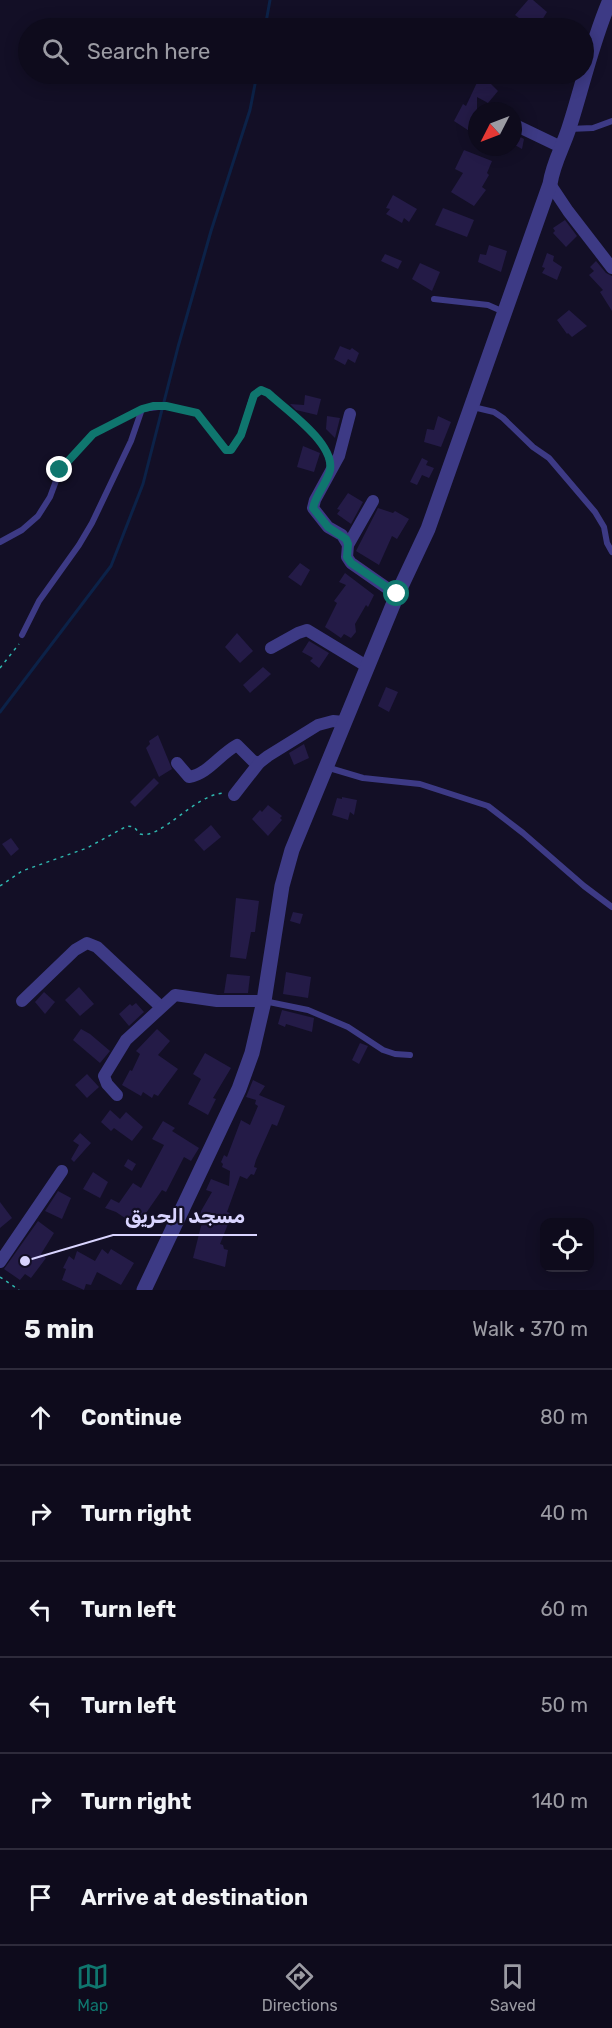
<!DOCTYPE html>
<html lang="en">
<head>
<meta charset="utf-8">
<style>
  body { margin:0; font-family:Rubik,"Noto Naskh Arabic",sans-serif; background:#171425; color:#f1f3f6 }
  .controls { position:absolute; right:18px; bottom:18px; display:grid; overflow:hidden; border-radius:12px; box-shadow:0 3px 15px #0003 }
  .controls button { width:54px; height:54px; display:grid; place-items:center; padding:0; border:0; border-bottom:2px solid #2e2b3b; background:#0e0b1c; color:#f1f3f6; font:30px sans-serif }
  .compass { position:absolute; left:468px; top:102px; width:54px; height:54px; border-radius:50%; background:#0e0b1c; box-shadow:0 3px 15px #0003; rotate:228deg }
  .stop { position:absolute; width:18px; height:18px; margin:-14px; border:4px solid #0f766e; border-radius:50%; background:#fff }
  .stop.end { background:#0f766e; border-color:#fff; box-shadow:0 2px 6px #0008 }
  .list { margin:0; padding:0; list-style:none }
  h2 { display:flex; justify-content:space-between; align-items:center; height:78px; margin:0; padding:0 24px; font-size:26px }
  h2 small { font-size:20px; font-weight:400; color:#9b9ba3 }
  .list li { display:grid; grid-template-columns:39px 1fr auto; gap:18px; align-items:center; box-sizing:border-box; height:96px; padding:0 24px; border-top:2px solid #2e2b3b }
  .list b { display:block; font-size:22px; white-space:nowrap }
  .list em { font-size:20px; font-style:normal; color:#9b9ba3 }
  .icon { flex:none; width:33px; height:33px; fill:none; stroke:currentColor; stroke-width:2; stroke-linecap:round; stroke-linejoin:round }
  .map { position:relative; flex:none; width:612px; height:1290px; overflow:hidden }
  .search { position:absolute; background:#0e0b1c; box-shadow:0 3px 15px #0003; left:18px; right:18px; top:18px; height:66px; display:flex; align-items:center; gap:15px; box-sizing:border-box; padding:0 21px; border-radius:33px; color:#9b9ba3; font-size:22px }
  .sheet { height:654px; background:#0e0b1c }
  nav { display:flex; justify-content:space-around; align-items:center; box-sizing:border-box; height:84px; border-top:2px solid #2e2b3b; background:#0e0b1c; font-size:16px; color:#9b9ba3 }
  nav a { display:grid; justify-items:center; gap:3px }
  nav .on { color:#0f766e }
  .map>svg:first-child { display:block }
</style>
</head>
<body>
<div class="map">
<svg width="612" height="1290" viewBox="0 0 612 1290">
  <rect width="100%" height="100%" fill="#130f26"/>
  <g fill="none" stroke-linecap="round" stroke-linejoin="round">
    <g stroke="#0c2248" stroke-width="3">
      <path d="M265 28 270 0"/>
      <path d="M0 712 111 566 143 484 178 347 211 231 250 110 257 74"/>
    </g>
  </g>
  <g fill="#241b47">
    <path d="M528 0H533L547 12 537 28H532L515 15Z"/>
    <path d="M481 74 498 91 488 103 477 97V136L454 121 463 104 466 106Z"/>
    <path d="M513 133 524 139 522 149 513 144Z"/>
    <path d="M464 150 492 161 487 173 489 175 482 187 486 190 474 206 451 192 463 173 455 169Z"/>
    <path d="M393 195 417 209 409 222 404 218 402 223 386 214 390 209 386 208Z"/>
    <path d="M443 208 474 220 467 237 435 225Z"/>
    <path d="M565 220 577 236 566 247 553 233 555 231 553 228Z"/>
    <path d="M489 245 507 251 501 272 478 262 480 254 486 255Z"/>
    <path d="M547 253 554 256 553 261 562 267 557 280 542 273 545 268 542 267Z"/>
    <path d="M385 254 402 261 398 269 381 261Z"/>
    <path d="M596 261 606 273 612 276V311L600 292 603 290 589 275 594 271 590 267Z"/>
    <path d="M420 263 440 272 432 291 412 279Z"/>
    <path d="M569 310 587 326 572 337 568 333 567 334 557 320Z"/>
    <path d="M340 346 350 350 352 348 359 353 355 363 348 359 345 365 334 359Z"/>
    <path d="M305 395 321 399 317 415 296 410 290 404 304 405Z"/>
    <path d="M327 416 340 418 335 438 326 429Z"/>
    <path d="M438 416 451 422 441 447 424 442 427 429 434 430Z"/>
    <path d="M303 446 320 453 314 472 297 467Z"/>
    <path d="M422 458 428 461 426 465 434 468 429 478 422 475 417 485 410 482Z"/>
    <path d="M348 493 363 502 351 524 337 514 340 510 337 509Z"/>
    <path d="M378 508 393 513 395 511 409 519 397 539 392 536 379 565 356 551Z"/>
    <path d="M300 563 310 570 301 586 288 577Z"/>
    <path d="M345 573 374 595 368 607 366 605 355 624 356 632 351 638 344 634 341 638 325 627 337 603 334 601 346 585 339 582Z"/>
    <path d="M237 633 253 651 240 663 225 647Z"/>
    <path d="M309 641 329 653 319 668 310 661 313 658 302 652Z"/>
    <path d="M263 667 271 674 250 693 243 685Z"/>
    <path d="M386 687 398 692 389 712 378 706Z"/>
    <path d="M158 735 172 769 159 777 146 748 150 744 149 741Z"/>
    <path d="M304 744 309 758 294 765 289 753Z"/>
    <path d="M154 778 159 783 135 807 130 802Z"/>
    <path d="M342 797 357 800 354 815 350 812 348 820 332 815 337 798 342 799Z"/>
    <path d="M268 805 282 816 280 818 282 820 268 836 252 819 260 810 262 812Z"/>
    <path d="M211 825 221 837 204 851 194 840Z"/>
    <path d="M11 838 19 849 11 856 2 844Z"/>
    <path d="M236 898 259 901 255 932H251L246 959 230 957Z"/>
    <path d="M293 912 303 914 300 924 290 921Z"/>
    <path d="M286 972 311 977 308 998 283 994Z"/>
    <path d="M227 974 250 976 248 993H224Z"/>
    <path d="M79 987 94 1004 80 1016 65 1000Z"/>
    <path d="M44 992 55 1002 45 1014 35 1002Z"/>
    <path d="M136 1003 144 1012 129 1026 119 1014 130 1004 132 1006Z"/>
    <path d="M282 1010 314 1018 312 1032 286 1024 285 1027 278 1024Z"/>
    <path d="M81 1029 90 1034 110 1051 100 1063 73 1040Z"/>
    <path d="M157 1029 170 1041 158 1055 178 1069 158 1096 154 1094 152 1098 143 1092 141 1096 122 1085 130 1070 132 1071 140 1054 136 1051Z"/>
    <path d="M360 1043 368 1046 359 1064 352 1060Z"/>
    <path d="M205 1053 231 1068 213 1098 216 1099 208 1115 188 1104 201 1079 193 1074Z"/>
    <path d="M87 1074 99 1087 87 1098 75 1085Z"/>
    <path d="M253 1080 265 1086 259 1095 285 1106 277 1126 272 1124 256 1160 254 1167 257 1168 254 1175 251 1174 247 1179 240 1176 227 1212 230 1213 227 1218 230 1219 220 1244 223 1245 224 1249 228 1250 225 1267 193 1258 202 1222 199 1221 201 1211 212 1192 206 1190 211 1179 229 1186 230 1171 222 1167 223 1164 221 1162 224 1155 227 1157 241 1120 250 1125 258 1106 255 1104 256 1100 246 1097Z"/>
    <path d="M110 1110 120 1119 126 1112 143 1127 132 1141 114 1128 111 1131 101 1122Z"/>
    <path d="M163 1121 175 1128 172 1131 199 1148 191 1161 184 1157 166 1192 162 1190 137 1226 116 1212 105 1208 111 1199 119 1203 133 1183 141 1188 164 1145 152 1139Z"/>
    <path d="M80 1133 91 1143 74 1162 71 1159 79 1145 73 1141Z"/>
    <path d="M128 1159 136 1164 132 1171 124 1166Z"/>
    <path d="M93 1172 108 1182 100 1198 83 1189Z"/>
    <path d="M58 1191 71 1198 62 1219 45 1211Z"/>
    <path d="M0 1202 12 1218 0 1228Z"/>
    <path d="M38 1221 54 1233 41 1254 46 1258 31 1278 25 1274 20 1280 4 1269Z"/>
    <path d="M102 1249 108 1254 111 1249 134 1263 121 1285 97 1272 91 1285 86 1284 84 1290 62 1280 66 1269 63 1268 69 1256 74 1260 77 1251 95 1261Z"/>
  </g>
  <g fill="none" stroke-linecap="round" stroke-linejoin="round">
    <g stroke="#2fb8b0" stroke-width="1.5" stroke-dasharray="3 4.5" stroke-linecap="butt">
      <path d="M0 668 19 644"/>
      <path d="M0 886 22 871 87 848 127 826 134 827 140 834C161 840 195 794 224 793"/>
      <path d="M0 1277 19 1290"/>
    </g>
    <g stroke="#3d3a85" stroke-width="6">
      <path d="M569 129 593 128 612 121"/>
      <path d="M434 299 488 305 504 312"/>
      <path d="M473 407 494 412 503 418 533 447 549 458 595 512 604 527 607 543 612 552"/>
      <path d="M0 542 22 530 38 516 50 497 60 470 93 434 142 409 166 406 197 413 226 450H231L241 435 252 399 254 395 261 390 268 393C288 411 329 438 330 467"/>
      <path d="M22 635 39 601 79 545 92 523 131 441 142 409"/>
      <path d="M326 767 363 778 420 784 488 806 523 833 584 886 612 907"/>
      <path d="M264 1001 308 1010 348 1027 383 1050 395 1054 410 1055"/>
    </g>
    <g stroke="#3d3a85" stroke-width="12">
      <path d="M513 124 561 147"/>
      <path d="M550 184 568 211 612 268"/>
      <path d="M373 501 348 545 347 557 351 563 397 595"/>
      <path d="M348 545 342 535 328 527 313 508 315 500 339 456 350 414"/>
      <path d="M271 648 298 633 307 630 368 667"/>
      <path d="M177 763 189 777C208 774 220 754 237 745L253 761 259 763"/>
      <path d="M234 795 259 763 268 756 318 725 333 721 344 722"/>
      <path d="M22 1001 75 950 87 943 97 947 161 1007"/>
      <path d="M117 1095 107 1084 104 1076 126 1040 175 995 217 1001H264"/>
      <path d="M0 1262 62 1171"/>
    </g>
    <path stroke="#3d3a85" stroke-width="15" d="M144 1290 239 1089 252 1053 264 1001 282 886 292 850 397 595 428 529 550 184C553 163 563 147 569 128 583 85 592 41 610 0"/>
  </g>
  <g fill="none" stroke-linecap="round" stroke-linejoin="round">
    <path stroke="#0f766e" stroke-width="8" d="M60 470 93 434 142 409 153 406H166L197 413 226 450H231L241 435 254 395 261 390 268 393C285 409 335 443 330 470 327 483 316 494 313 508L328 527 346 539 348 544 347 557 351 563 397 594"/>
  </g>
  <path fill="none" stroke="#d9d4ff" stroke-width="2" d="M25 1261L113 1235H257"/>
  <circle fill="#d9d4ff" stroke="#130f26" stroke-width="2" cx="25" cy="1261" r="6"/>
  <g font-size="20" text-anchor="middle" font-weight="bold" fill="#d9d4ff" stroke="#130f26" stroke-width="4.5" stroke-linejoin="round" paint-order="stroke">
    <text x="185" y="1223">مسجد الحريق</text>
  </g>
</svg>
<div class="controls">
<button><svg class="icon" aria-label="locate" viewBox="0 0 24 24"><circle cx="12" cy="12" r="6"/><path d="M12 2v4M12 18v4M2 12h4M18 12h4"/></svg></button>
</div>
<svg class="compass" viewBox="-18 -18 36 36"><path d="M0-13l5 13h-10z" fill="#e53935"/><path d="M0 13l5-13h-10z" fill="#9b9ba3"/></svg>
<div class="stop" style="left:397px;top:594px"></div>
<div class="stop end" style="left:60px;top:470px"></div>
<div class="search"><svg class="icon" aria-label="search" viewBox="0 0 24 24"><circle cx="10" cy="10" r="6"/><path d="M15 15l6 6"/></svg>Search here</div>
</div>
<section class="sheet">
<h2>5 min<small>Walk · 370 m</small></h2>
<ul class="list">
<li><svg class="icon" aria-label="ahead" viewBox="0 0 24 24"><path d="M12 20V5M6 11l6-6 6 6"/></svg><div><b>Continue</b></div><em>80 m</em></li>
<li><svg class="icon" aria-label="right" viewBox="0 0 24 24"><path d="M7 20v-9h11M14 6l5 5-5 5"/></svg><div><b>Turn right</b></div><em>40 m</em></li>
<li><svg class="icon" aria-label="left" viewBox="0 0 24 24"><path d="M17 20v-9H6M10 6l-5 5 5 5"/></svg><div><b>Turn left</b></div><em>60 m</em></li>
<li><svg class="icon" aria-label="left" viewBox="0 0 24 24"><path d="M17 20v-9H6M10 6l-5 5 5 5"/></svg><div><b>Turn left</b></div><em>50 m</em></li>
<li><svg class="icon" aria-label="right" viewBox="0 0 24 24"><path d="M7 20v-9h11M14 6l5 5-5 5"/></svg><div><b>Turn right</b></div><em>140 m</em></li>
<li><svg class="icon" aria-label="arrive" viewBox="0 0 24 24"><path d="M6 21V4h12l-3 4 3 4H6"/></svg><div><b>Arrive at destination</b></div></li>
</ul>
</section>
<nav>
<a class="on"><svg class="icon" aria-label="map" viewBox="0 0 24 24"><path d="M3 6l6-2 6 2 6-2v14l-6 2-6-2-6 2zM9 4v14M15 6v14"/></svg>Map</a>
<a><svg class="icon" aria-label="directions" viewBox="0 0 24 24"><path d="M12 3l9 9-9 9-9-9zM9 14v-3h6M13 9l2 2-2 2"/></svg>Directions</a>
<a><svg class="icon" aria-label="saved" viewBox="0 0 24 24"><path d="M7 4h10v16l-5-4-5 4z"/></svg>Saved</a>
</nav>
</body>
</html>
